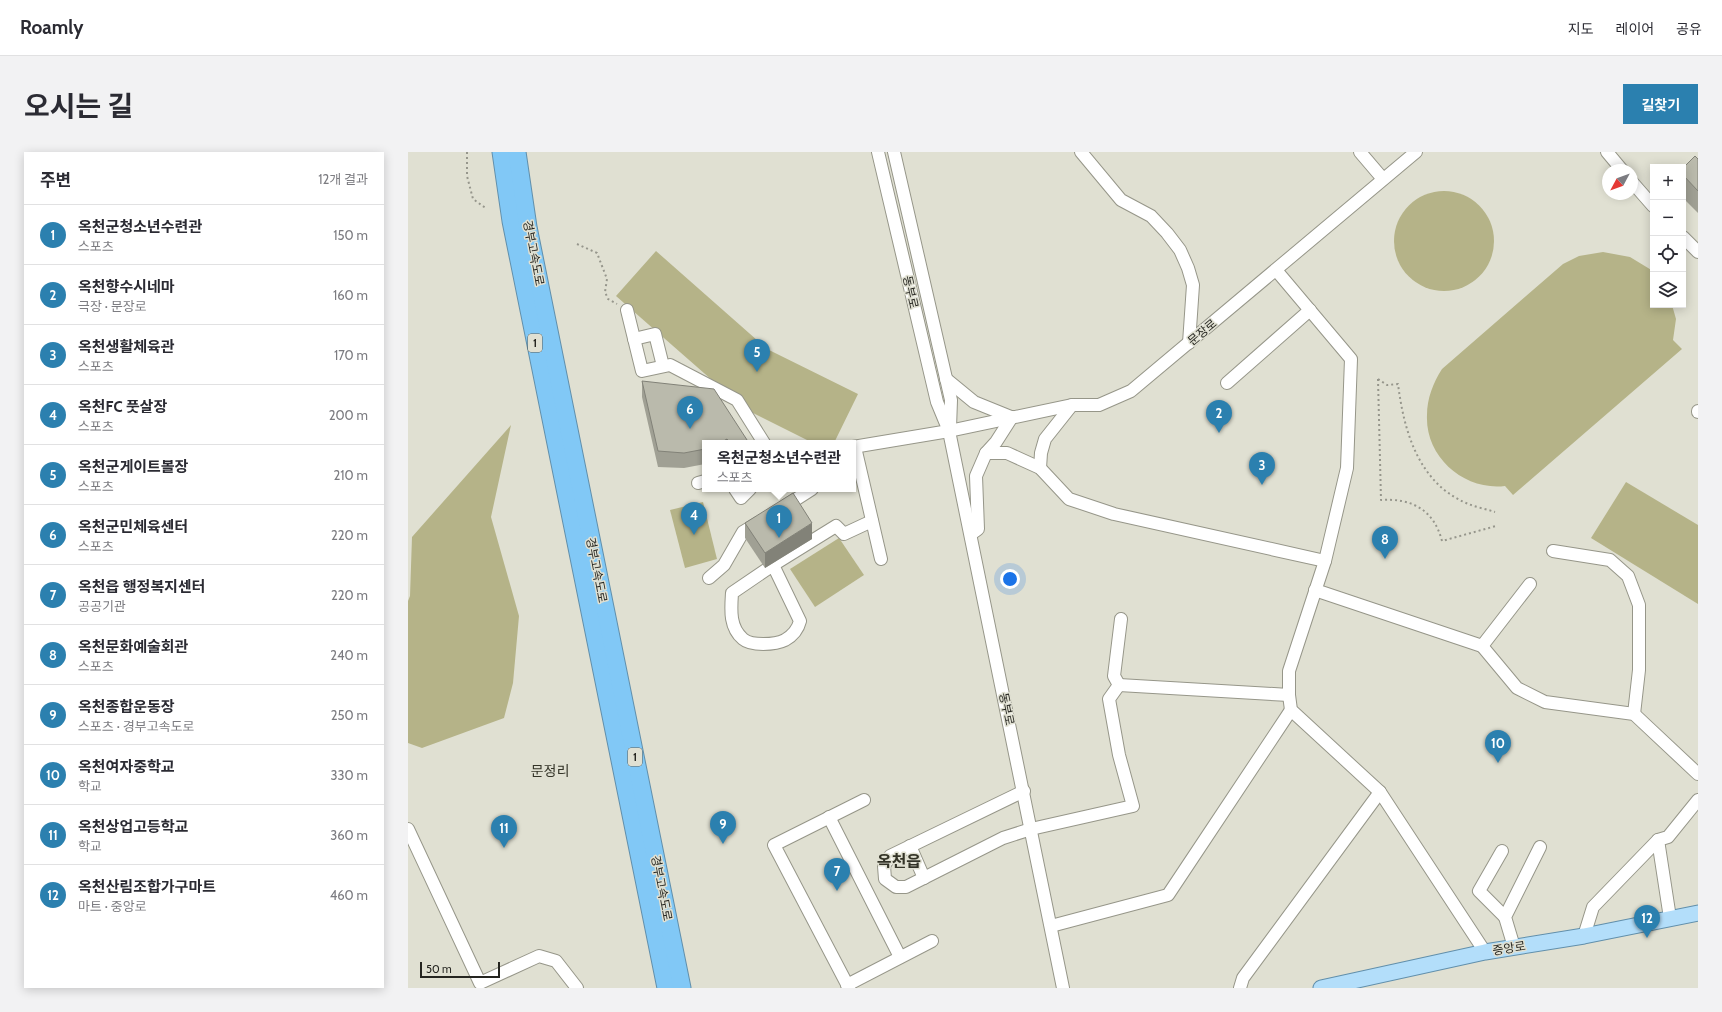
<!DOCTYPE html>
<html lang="ko">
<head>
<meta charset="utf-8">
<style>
  body { margin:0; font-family:Cabin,"Noto Sans KR",sans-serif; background:#f2f2f3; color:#2b2b33 }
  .controls { position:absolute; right:12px; top:12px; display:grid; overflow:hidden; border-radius:0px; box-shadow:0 2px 10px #0003 }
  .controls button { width:36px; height:36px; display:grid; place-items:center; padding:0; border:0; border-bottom:1px solid #e1e1e2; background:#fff; color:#2b2b33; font:20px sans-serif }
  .compass { position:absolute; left:1194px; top:12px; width:36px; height:36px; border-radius:50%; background:#fff; box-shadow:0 2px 10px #0003; rotate:229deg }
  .scale { position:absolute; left:12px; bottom:10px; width:80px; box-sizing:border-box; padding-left:4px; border:2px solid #252520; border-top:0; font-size:11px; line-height:14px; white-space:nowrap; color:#252520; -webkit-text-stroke:3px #e0e0d2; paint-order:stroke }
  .you { position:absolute; left:602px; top:427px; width:14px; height:14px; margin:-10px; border:3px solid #fff; border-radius:50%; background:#1a73e8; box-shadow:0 0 0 6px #1a73e833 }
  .badge { display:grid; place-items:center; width:26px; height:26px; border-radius:50%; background:#2b80af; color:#fff; font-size:13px; font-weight:700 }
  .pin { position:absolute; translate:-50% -33px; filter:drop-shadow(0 1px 2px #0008) }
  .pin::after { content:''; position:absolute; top:21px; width:14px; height:12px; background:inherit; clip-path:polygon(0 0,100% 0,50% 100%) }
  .popup { position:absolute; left:294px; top:288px; width:154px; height:52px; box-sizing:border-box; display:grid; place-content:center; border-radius:0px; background:#fff; filter:drop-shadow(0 1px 3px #0005); font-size:13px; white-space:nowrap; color:#7c7c81 }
  .popup b { font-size:15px; color:#2b2b33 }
  .popup::after { content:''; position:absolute; left:50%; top:100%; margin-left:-8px; border:8px solid transparent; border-top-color:#fff }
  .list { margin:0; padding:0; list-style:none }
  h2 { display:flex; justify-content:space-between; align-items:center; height:52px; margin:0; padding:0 16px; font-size:17px }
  h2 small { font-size:13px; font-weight:400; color:#7c7c81 }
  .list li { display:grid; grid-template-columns:26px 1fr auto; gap:12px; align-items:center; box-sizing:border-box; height:60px; padding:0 16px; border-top:1px solid #e1e1e2 }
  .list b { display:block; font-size:15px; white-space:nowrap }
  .list p { margin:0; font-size:13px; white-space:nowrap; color:#7c7c81 }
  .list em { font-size:13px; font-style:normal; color:#7c7c81 }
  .icon { flex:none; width:22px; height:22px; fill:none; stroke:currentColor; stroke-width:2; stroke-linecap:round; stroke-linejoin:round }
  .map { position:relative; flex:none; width:1290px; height:836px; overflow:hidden; border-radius:0px }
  header { display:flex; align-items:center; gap:24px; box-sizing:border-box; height:56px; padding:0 20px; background:#fff; border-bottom:1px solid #e1e1e2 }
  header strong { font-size:19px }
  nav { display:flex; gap:22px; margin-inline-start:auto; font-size:14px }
  .intro { display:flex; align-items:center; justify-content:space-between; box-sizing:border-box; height:96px; padding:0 24px }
  h1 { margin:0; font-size:28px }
  .button { padding:10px 18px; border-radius:0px; background:#2b80af; color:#fff; font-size:14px; font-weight:700 }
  main { display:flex; gap:24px; padding:0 24px }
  aside { flex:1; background:#fff; border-radius:0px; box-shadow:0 2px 10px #0003 }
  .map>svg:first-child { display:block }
</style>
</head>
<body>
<header>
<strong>Roamly</strong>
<nav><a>지도</a><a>레이어</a><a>공유</a></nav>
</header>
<div class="intro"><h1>오시는 길</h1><a class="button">길찾기</a></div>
<main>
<aside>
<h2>주변<small>12개 결과</small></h2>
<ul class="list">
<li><span class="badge">1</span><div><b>옥천군청소년수련관</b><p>스포츠</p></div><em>150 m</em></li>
<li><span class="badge">2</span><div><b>옥천향수시네마</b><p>극장 · 문장로</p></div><em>160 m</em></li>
<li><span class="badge">3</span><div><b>옥천생활체육관</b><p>스포츠</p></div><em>170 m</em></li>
<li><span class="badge">4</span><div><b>옥천FC 풋살장</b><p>스포츠</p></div><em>200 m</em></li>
<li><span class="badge">5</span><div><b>옥천군게이트볼장</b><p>스포츠</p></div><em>210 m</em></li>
<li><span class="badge">6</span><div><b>옥천군민체육센터</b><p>스포츠</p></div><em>220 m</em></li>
<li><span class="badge">7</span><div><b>옥천읍 행정복지센터</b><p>공공기관</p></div><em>220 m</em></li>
<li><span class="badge">8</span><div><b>옥천문화예술회관</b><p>스포츠</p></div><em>240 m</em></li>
<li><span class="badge">9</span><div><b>옥천종합운동장</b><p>스포츠 · 경부고속도로</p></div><em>250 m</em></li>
<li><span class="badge">10</span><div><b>옥천여자중학교</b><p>학교</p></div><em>330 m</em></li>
<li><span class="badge">11</span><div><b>옥천상업고등학교</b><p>학교</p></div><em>360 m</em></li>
<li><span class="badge">12</span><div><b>옥천산림조합가구마트</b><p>마트 · 중앙로</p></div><em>460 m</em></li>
</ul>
</aside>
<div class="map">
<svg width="1290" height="836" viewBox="0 0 1290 836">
  <rect width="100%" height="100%" fill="#e0e0d2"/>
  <g fill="#b5b388">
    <circle cx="1036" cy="89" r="50"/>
    <path d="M248 99 359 197 450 242 426 291H405L337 257 208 144Z"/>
    <path d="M1195 100 1222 105 1245 119V153H1264L1268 167 1265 188 1274 197 1105 343 1097 334C1057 339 1017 306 1019 263 1019 247 1025 231 1034 217L1155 112 1171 104Z"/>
    <path d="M103 273 83 365 111 464 105 531 96 566 14 596 0 591V449L2 444 4 385Z"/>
    <path d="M1218 330 1290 373V452L1183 386Z"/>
    <path d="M295 350 309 407 277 416 262 358Z"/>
    <path d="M431 386 456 423 407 455 382 417Z"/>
  </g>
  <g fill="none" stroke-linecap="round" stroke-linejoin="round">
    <g stroke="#969689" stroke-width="14">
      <g id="minor">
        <path d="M470 0 529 250 541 279 655 836"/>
        <path d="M486 0 543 248 542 276"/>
        <path d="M673 0 713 48 743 64 759 81 772 98 780 116 785 133 781 191"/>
        <path d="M952 0 975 27"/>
        <path d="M1199 0 1214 18"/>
        <path d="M1224 30 1245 54"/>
        <path d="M1275 85 1290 100"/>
        <path d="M868 118 943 207 939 316 917 409 881 519V543L883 558 972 640 1077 800"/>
        <path d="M219 158 234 219 262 213 329 248 356 291"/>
        <path d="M226 187 247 182 255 214"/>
        <path d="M538 227 566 250 603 265"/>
        <path d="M819 231 902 158"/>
        <path d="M1290 259V260"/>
        <path d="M445 295 541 279 664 253H691L723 239 1008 0"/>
        <path d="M447 295 473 407"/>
        <path d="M578 301H599L632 316 661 347 706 362 917 409"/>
        <path d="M632 316 633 301 637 287 664 253"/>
        <path d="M290 331 297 329"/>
        <path d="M327 337 333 346 342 337"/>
        <path d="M376 355 404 337"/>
        <path d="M563 382 570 377 568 324 578 301 588 290 604 265"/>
        <path d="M1145 399 1202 408 1220 424 1231 453V518L1226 562"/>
        <path d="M365 413 324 441C323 457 321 475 335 487 343 494 367 493 377 488 384 484 390 477 392 469L365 413 428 374 436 382 464 369"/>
        <path d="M301 426 316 413 335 380 350 371"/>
        <path d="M907 438 1074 494 1122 432"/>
        <path d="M1074 494 1109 536 1137 550 1226 562 1290 622"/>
        <path d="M711 533 881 543"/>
        <path d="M616 639 482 704 476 714 477 727 488 735H498L595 686 623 677 725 654 711 603 701 547 711 533 706 524 713 467"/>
        <path d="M421 665 492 805"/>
        <path d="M0 677 72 831 131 804 148 809 169 836"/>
        <path d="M1250 688 1262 766"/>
        <path d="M502 694 516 726"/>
        <path d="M1094 699 1071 739 1097 765"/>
        <path d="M643 774 760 743 883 558"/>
        <path d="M1176 784 1185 755 1250 688 1260 685 1290 648"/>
        <path d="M1106 795 1097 765 1132 695"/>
        <path d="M439 833 524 789"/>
        <path d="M441 836 366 693 456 648"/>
        <path d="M832 836 835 826 972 640"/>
      </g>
    </g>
    <g stroke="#618fab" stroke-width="17">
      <path id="major" d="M913 836 1077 800 1176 784 1290 761"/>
    </g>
    <g stroke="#618fab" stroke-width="19">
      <g id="highway">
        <path d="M93 0 103 69 258 836"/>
        <path d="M109 0 120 75 274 836"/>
      </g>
    </g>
    <g stroke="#96968c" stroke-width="2" stroke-dasharray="2 3" stroke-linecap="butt">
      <path d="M59 0V24L65 47 79 57"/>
      <path d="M169 92 189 101 199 127 197 140 200 147 209 152"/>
      <path d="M970 227 973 348C1004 346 1026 358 1034 389L1088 374"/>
      <path d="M970 227 979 233 990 232C996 279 1010 330 1058 351 1067 355 1078 357 1087 360"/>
    </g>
    <use href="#minor" stroke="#fff" stroke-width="12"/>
    <use href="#major" stroke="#b3defa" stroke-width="15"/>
    <use href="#highway" stroke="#81c8f6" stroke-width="17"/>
  </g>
  <g fill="#a0a094">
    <path d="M1290 7V61L1275 46V16Z"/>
    <path d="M234 229 341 291H297V312L276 316 250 315 234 245Z"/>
    <path d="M337 371 404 387 357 416 337 386Z"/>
  </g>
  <g fill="#828278">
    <path d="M319 287V291H312Z"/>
    <path d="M404 371V387L357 416V401Z"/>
  </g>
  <g fill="#babaac" stroke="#828278">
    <path d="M1287 4 1290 7V39L1275 23V16Z"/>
    <path d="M234 229 306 237 341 291H322L319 287 312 291H297V297L276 301 250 299Z"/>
    <path d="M385 341 404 371 357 401 337 371Z"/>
  </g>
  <g text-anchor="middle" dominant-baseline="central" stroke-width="3" stroke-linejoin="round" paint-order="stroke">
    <g fill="#e0e0d2" stroke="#5d5d55" stroke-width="1">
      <rect x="120" y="182" width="14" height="18" rx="3"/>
      <rect x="220" y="596" width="14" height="18" rx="3"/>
    </g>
    <g font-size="11" font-weight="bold" fill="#252520">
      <text x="127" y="191">1</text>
      <text x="227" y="605">1</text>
    </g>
    <g font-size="12" fill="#252520" stroke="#e0e0d2">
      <text transform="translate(126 101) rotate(79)">경부고속도로</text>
      <text transform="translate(503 140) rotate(77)">동부로</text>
      <text transform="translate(794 180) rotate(-40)">문장로</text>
      <text transform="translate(189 418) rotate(79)">경부고속도로</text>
      <text transform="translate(599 557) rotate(78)">동부로</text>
      <text transform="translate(254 736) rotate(79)">경부고속도로</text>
      <text transform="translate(1101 796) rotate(-9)">중앙로</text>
    </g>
    <g font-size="14" fill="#333327" stroke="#e0e0d2">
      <text x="142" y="619">문정리</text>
    </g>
    <g font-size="16" font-weight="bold" fill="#333327" stroke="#e0e0d2">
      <text x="491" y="709">옥천읍</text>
    </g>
  </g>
</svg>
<div class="controls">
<button>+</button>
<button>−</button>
<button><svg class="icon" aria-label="locate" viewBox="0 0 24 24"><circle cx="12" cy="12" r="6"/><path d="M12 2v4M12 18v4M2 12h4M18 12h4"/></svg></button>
<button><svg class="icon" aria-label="layers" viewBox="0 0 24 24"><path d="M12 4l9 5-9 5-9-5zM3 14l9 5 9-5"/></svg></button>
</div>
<svg class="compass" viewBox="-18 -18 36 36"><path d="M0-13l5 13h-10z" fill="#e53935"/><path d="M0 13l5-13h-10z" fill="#7c7c81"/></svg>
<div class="scale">50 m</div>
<div class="you"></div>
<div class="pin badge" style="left:371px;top:386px">1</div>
<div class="popup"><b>옥천군청소년수련관</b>스포츠</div>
<div class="pin badge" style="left:811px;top:281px">2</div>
<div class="pin badge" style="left:854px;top:333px">3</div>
<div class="pin badge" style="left:286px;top:383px">4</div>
<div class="pin badge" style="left:349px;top:220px">5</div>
<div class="pin badge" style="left:282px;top:277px">6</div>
<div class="pin badge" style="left:429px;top:739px">7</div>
<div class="pin badge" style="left:977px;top:407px">8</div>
<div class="pin badge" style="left:315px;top:692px">9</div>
<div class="pin badge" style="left:1090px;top:611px">10</div>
<div class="pin badge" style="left:96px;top:696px">11</div>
<div class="pin badge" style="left:1239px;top:786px">12</div>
</div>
</main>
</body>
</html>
